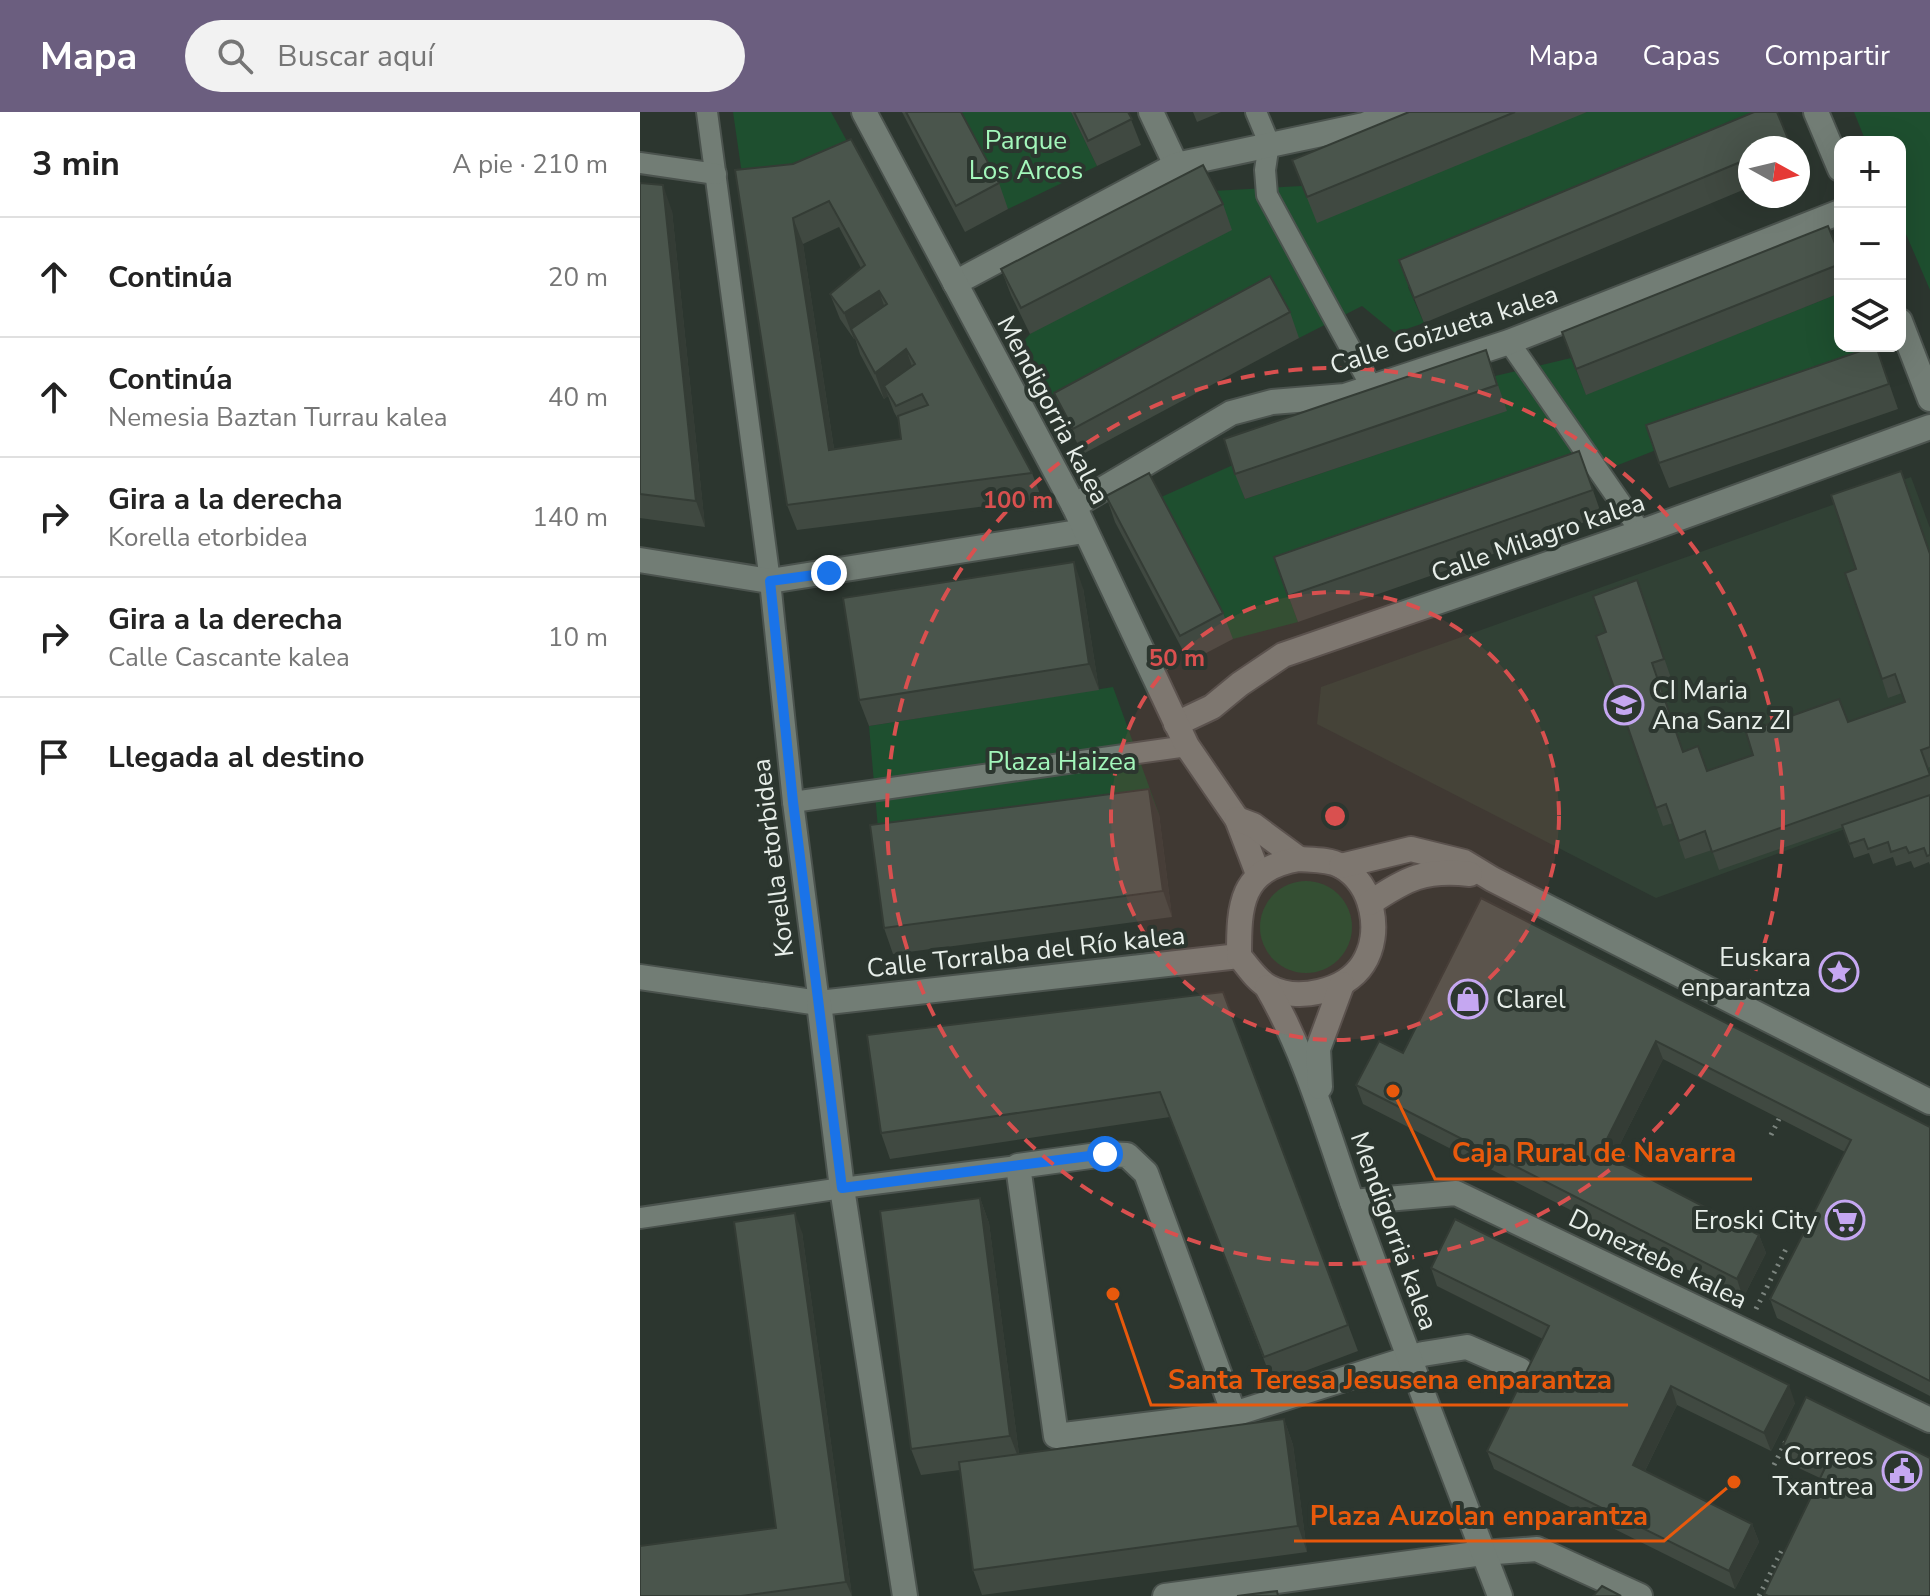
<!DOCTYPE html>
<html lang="es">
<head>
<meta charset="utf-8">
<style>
  body { margin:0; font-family:"Nunito Sans",sans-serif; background:#f2f2f2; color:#222 }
  .controls { position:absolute; right:24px; top:24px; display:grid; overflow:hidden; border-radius:16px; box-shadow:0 8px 32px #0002 }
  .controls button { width:72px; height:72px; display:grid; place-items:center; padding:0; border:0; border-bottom:2px solid #e0e0e0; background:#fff; color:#222; font:40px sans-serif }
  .compass { position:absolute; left:1098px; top:24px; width:72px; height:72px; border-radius:50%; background:#fff; box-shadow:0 8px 32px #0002; rotate:98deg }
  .stop { position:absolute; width:24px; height:24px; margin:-18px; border:6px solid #1a73e8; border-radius:50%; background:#fff }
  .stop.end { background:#1a73e8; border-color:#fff; box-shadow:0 2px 8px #0008 }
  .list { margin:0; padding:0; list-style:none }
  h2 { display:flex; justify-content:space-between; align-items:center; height:104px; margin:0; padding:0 32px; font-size:34px }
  h2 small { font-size:26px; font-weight:400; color:#767676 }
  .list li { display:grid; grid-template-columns:52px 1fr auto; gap:24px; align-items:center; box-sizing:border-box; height:120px; padding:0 32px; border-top:2px solid #e0e0e0 }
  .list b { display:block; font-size:30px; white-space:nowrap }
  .list p { margin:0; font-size:26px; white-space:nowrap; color:#767676 }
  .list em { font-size:26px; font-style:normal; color:#767676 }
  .icon { flex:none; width:44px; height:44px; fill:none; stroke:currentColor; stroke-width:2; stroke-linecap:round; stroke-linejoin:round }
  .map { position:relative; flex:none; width:1290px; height:1484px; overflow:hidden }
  header { display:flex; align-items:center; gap:48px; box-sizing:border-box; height:112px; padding:0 40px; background:#6b5e7f; color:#fff }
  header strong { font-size:38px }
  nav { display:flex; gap:44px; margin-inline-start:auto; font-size:28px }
  .search { width:560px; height:72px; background:#f2f2f2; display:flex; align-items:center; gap:20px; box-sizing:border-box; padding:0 28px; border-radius:44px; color:#767676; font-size:30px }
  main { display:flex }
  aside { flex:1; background:#fff }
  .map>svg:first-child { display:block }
</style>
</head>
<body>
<header>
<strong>Mapa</strong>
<div class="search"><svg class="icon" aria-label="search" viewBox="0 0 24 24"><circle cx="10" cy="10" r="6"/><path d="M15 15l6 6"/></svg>Buscar aquí</div>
<nav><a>Mapa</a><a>Capas</a><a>Compartir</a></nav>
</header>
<main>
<aside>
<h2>3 min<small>A pie · 210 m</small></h2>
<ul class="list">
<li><svg class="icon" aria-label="ahead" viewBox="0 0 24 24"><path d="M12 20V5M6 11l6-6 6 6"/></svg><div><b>Continúa</b></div><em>20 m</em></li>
<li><svg class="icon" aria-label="ahead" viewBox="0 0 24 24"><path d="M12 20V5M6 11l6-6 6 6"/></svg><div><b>Continúa</b><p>Nemesia Baztan Turrau kalea</p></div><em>40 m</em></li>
<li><svg class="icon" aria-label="right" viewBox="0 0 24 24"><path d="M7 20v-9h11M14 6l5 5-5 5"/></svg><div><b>Gira a la derecha</b><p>Korella etorbidea</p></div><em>140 m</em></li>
<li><svg class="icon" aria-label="right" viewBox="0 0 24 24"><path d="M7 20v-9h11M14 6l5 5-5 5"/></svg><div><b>Gira a la derecha</b><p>Calle Cascante kalea</p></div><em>10 m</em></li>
<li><svg class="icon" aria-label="arrive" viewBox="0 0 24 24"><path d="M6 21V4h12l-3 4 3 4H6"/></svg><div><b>Llegada al destino</b></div></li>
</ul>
</aside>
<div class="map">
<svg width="1290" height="1484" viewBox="0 0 1290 1484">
  <rect width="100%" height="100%" fill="#2c362f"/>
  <path fill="#314135" d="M1271 365 1290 416V686L1016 786 677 612 681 575Z"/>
  <g fill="#1e4f2f">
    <path d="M93 0H191L220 53 105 83Z"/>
    <path d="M317 0H431L457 54 368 97Z"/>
    <path d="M947 0H1138L1143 18 768 175 784 211 755 221 722 194 659 226 640 191 412 314 377 236 390 222 572 79 661 74Z"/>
    <path d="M1214 0H1290V178L1260 108V30H1226Z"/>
    <path d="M1200 181V234H1235L1016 338 948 365 644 471 658 510 593 527 519 386 593 353 605 387 866 299 855 264 931 246 946 282Z"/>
    <path d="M473 575 519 702 240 739 229 614Z"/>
    <circle cx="666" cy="815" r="46"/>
  </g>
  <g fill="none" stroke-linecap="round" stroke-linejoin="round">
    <g stroke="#4b534e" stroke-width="24">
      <g id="pedestrian">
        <path d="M67 0 130 469 153 690 179 891"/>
        <path d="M616 0 629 31 625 58 627 83 732 276"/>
        <path d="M0 51 76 62"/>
        <path d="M869 230 1001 420"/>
        <path d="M153 690 547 634"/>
        <path d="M0 1106 202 1076 378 1054"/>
      </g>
    </g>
    <g stroke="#4b534e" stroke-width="28">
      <g id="minor">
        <path d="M511 0 536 53"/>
        <path d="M315 171 536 53 724 13 756 0"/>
        <path d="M434 394 591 301 632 290 705 284 869 230 1200 100"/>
        <path d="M0 448 130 469 444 419"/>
        <path d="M536 612 572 595 600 572 643 543 1001 420 1290 315"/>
        <path d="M0 865 179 891 599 844"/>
        <path d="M179 891 202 1076 265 1484"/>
        <path d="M712 1090 816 1081 1290 1308"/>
        <path d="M594 1302 506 1061 487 1043 465 1042 378 1054 416 1324 594 1302 783 1242 827 1235 880 1258"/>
        <path d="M525 1484 843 1441 897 1437 1000 1484"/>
      </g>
    </g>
    <g stroke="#4b534e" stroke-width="28">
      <g id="tertiary">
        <path d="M224 0 434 394 547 634 597 707 618 762"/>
        <path d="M597 707 613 713 659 747"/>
        <path d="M659 747C672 748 689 747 701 754 733 772 743 821 723 852 705 880 657 890 629 875 617 869 608 855 599 844 599 793 600 757 659 747Z"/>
        <path d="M701 754 771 737 824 750 852 767 1290 990"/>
        <path d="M730 791C767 766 785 757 830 762"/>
        <path d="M627 875C666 942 686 1017 712 1090 759 1222 810 1353 860 1484"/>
        <path d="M680 975 678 937 702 872"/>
      </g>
    </g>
    <g stroke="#4b534e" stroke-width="28">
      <g id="secondary">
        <path d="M1176 0 1200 57"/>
        <path d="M1260 209 1290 287"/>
      </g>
    </g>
    <g stroke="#7c857f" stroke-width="5" stroke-dasharray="2 6" stroke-linecap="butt">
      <path d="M1131 1023 1139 1007"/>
      <path d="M1116 1197 1146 1137"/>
      <path d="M1134 1353 1146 1329"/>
      <path d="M1119 1484 1144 1434"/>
    </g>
    <use href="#pedestrian" stroke="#727d75" stroke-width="20"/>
    <use href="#minor" stroke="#727d75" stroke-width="24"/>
    <use href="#tertiary" stroke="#727d75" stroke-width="24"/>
    <use href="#secondary" stroke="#727d75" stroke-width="24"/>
  </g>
  <g fill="#404941" fill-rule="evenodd">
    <path d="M262 0H321L359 71 368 97 325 120Z"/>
    <path d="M431 0H488L501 33 457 54Z"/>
    <path d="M553 0H581L557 10Z"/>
    <path d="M769 0H947L677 111 652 48Z"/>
    <path d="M1137 0 1152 36H1110V75L784 211 759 148Z"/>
    <path d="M211 27 392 361 402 387 157 418 147 393 153 52ZM199 115 221 156 190 182 200 207 214 227 215 226 220 242 244 287 248 284 254 300 259 309 261 327 194 337 163 132Z"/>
    <path d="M0 71 32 99 65 415 0 406Z"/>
    <path d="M583 92 592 118 390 222 371 183 361 157Z"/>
    <path d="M1200 144V181L946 283 922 220Z"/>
    <path d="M650 200 659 226 443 342 424 306 414 281Z"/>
    <path d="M1236 234 1258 297 1029 376 1019 351Z"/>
    <path d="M846 238 867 299 605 387 595 362Z"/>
    <path d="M939 339 962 404 658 510 634 445Z"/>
    <path d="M466 384 583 501 593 527 549 550 475 410Z"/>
    <path d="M1290 441V655L1288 656 1290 663V753L1289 750 1274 756 1271 749 1256 754 1253 745 1233 752 1229 741 1214 746 1203 715 1079 758 1072 738 1045 747 1033 711 1023 714 956 524 966 520 997 468 1031 566 1018 570 1043 640 1067 659 1265 590 1262 581 1248 586 1242 567Z"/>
    <path d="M443 476 459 578 229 614 219 588Z"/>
    <path d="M519 702 532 805 253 842 244 816Z"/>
    <path d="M841 786 1290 1015V1284L1137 1206 1130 1187 1205 1040 1023 947 972 1048 1119 1123 1126 1141 1103 1186 723 992 716 973 763 941Z"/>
    <path d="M583 880 718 1239 633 1271 530 1005 250 1047 241 1021Z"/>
    <path d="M340 1086 349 1111 379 1342 644 1307 653 1333 667 1440 342 1483 333 1458 320 1358 281 1363 271 1337Z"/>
    <path d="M162 1120 212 1484H0L136 1416Z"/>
    <path d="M791 1156 1155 1291 1131 1339 1037 1293 1005 1359 1112 1412 1119 1430 1095 1477 854 1357 847 1339 903 1227 797 1174Z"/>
    <path d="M1143 1333 1290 1346V1484H1125L1124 1482 1180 1366 1150 1352Z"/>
  </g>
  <g fill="#343c35">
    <path d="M23 73 32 99 65 415 56 389Z"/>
    <path d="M153 106 163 132 198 364 189 338Z"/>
    <path d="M239 179 248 205 211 217 215 226 214 227 204 201Z"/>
    <path d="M266 237 275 263 244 274 248 284 244 287 235 261Z"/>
    <path d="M434 450 443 476 459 578 449 552Z"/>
    <path d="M509 677 519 702 532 805 523 779Z"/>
    <path d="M1016 929 1023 947 966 1060 960 1041Z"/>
    <path d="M340 1086 349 1111 380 1350 370 1324Z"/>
    <path d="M155 1101 162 1120 212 1484 206 1470Z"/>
    <path d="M1119 1123 1126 1141 1103 1186 1097 1167Z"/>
    <path d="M1149 1273 1155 1291 1131 1339 1124 1321Z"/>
    <path d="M1031 1274 1037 1293 999 1371 993 1353Z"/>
    <path d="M644 1307 653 1333 667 1440 658 1414Z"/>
    <path d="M1112 1412 1119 1430 1095 1477 1089 1459Z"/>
  </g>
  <g fill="#4a554c" stroke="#343c35" stroke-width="2" fill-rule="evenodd">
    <path d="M266 0H321L359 71 316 94Z"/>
    <path d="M434 0H488L492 7 448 29Z"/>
    <path d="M769 0H875L667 85 652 48Z"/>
    <path d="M1114 0H1137L1149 29 1133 36H1110V46L774 186 759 148Z"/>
    <path d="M211 27 392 361 147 393 95 58 153 52ZM189 89 225 153 190 182 204 201 239 179 247 192 211 217 235 261 266 237 275 252 244 274 256 294 282 282 288 293 258 304 261 327 189 338 153 106Z"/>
    <path d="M563 53 583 92 381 196 361 157Z"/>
    <path d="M0 71 23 73 56 389 0 382Z"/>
    <path d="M1188 114 1200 144V152L936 257 922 220Z"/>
    <path d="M630 164 650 200 433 317 414 281Z"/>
    <path d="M1235 234H1236L1249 272 1019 351 1006 313Z"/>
    <path d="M846 238 857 273 595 362 584 327Z"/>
    <path d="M939 339 953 378 648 484 634 445Z"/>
    <path d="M1261 359 1290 442V635L1281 638 1290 663 1072 740 1065 719 1039 729 1026 692 1016 696 956 524 966 520 953 484 997 468 1024 547 1012 551 1043 640 1058 634 1067 659 1113 643 1106 620 1199 587 1208 610 1265 590 1255 562 1242 567 1205 461 1216 457 1191 383Z"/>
    <path d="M509 361 583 501 540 524 466 384Z"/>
    <path d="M434 450 449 552 219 588 203 486Z"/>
    <path d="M509 677 523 779 244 816 230 713Z"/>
    <path d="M1290 683V743L1287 744 1284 736 1269 741 1266 735 1251 740 1248 730 1228 737 1224 727 1209 732 1202 713Z"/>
    <path d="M841 786 1290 1015V1269L1130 1187 1211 1028 1016 929 960 1041 1119 1123 1097 1167 716 973 739 929 763 941Z"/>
    <path d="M583 880 708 1213 624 1245 520 980 241 1021 227 923Z"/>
    <path d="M340 1086 370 1324 271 1337 240 1099Z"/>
    <path d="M155 1101 206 1470 101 1484H0V1434L136 1416 94 1110Z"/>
    <path d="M815 1107 1149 1273 1124 1321 1031 1274 993 1353 1112 1412 1089 1459 847 1339 909 1214 791 1156Z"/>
    <path d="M1166 1285 1290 1346V1484H1128L1124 1482 1186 1354 1143 1333Z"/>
    <path d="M644 1307 658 1414 333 1458 319 1350Z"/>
    <path d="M962 1474 981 1484H953Z"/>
    <path d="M637 1479 638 1484H597Z"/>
  </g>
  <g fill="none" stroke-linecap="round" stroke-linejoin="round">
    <path stroke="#1a73e8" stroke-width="10" d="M189 461 130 469 153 690 202 1076 465 1042"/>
  </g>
  <circle cx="695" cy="704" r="224" fill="#d9504f" fill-opacity=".12"/>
  <g fill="none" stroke="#d9504f" stroke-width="4" stroke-dasharray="14 10">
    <circle cx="695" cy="704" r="224"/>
    <circle cx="695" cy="704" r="448"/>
  </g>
  <defs>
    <g id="school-ring" transform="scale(2)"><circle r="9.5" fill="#2c362f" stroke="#c5a7f1" stroke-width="1.5"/><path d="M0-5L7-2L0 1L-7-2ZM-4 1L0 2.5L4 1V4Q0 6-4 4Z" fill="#c5a7f1"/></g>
    <g id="sight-ring" transform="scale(2)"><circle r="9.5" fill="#2c362f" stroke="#c5a7f1" stroke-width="1.5"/><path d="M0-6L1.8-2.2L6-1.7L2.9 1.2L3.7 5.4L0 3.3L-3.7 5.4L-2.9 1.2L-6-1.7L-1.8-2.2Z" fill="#c5a7f1"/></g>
    <g id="shop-ring" transform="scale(2)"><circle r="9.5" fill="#2c362f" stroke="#c5a7f1" stroke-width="1.5"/><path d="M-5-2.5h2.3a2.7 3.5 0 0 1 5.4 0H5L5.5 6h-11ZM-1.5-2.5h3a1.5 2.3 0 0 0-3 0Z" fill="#c5a7f1"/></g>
    <g id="supermarket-ring" transform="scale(2)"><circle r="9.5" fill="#2c362f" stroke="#c5a7f1" stroke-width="1.5"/><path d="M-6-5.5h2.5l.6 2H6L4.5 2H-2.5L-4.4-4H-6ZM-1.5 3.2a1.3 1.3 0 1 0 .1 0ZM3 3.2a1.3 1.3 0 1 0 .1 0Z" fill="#c5a7f1"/></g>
    <g id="civic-ring" transform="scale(2)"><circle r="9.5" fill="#2c362f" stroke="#c5a7f1" stroke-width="1.5"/><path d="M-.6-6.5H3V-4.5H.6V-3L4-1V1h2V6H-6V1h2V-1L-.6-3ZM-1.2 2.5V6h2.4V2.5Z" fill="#c5a7f1"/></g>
  </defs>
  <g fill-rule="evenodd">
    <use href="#school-ring" x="984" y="593"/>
    <use href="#sight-ring" x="1199" y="860"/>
    <use href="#shop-ring" x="828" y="887"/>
    <use href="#supermarket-ring" x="1205" y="1108"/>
    <use href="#civic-ring" x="1262" y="1359"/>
  </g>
  <g text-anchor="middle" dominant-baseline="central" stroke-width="8" stroke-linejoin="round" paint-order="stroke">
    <g font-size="26" fill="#a3f7bb" stroke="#2c362f">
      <text x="386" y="28">Parque<tspan x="386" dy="30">Los Arcos</tspan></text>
      <text x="422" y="649">Plaza Haizea</text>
    </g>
    <g font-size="26" fill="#e7eee9" stroke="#2c362f">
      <text transform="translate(804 218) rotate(-18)">Calle Goizueta kalea</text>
      <text transform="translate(413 298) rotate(62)">Mendigorria kalea</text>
      <text transform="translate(898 426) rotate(-19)">Calle Milagro kalea</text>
      <text transform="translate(133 746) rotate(-97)">Korella etorbidea</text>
      <text transform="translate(386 840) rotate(-6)">Calle Torralba del Río kalea</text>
      <text transform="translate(754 1119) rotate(70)">Mendigorria kalea</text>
      <text transform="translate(1018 1147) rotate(26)">Doneztebe kalea</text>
    </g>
    <g font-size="26" fill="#e7eee9" stroke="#2c362f" text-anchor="end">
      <text x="1012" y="578" text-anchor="start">CI Maria<tspan x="1012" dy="30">Ana Sanz ZI</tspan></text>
      <text x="1171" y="845">Euskara<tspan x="1171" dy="30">enparantza</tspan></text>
      <text x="856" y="887" text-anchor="start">Clarel</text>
      <text x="1177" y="1108">Eroski City</text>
      <text x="1234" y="1344">Correos<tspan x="1234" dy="30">Txantrea</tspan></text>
    </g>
  </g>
  <circle cx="695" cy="704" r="12" fill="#d9504f" stroke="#2c362f" stroke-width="4"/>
  <g font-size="24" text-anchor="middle" font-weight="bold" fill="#d9504f" stroke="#2c362f" stroke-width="8" stroke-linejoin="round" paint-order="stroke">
    <text x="378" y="396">100 m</text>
    <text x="537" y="554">50 m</text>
  </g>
  <path fill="none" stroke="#e8590c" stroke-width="3" d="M753 979L795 1067H1112M473 1182L511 1293H988M1094 1370L1024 1429H654"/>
  <g fill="#e8590c" stroke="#2c362f" stroke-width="3">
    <circle cx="753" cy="979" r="8"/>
    <circle cx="473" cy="1182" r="8"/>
    <circle cx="1094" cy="1370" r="8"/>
  </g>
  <g font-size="28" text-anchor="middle" font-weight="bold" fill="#e8590c" stroke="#2c362f" stroke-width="8" stroke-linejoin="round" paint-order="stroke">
    <text x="954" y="1050">Caja Rural de Navarra</text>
    <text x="750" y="1277">Santa Teresa Jesusena enparantza</text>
    <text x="839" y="1413">Plaza Auzolan enparantza</text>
  </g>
</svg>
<div class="controls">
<button>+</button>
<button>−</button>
<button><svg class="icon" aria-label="layers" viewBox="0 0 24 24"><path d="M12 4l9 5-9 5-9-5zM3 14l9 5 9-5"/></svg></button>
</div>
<svg class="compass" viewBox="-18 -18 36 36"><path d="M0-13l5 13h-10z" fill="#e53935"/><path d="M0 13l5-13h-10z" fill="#767676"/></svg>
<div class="stop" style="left:465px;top:1042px"></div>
<div class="stop end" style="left:189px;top:461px"></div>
</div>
</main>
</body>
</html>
